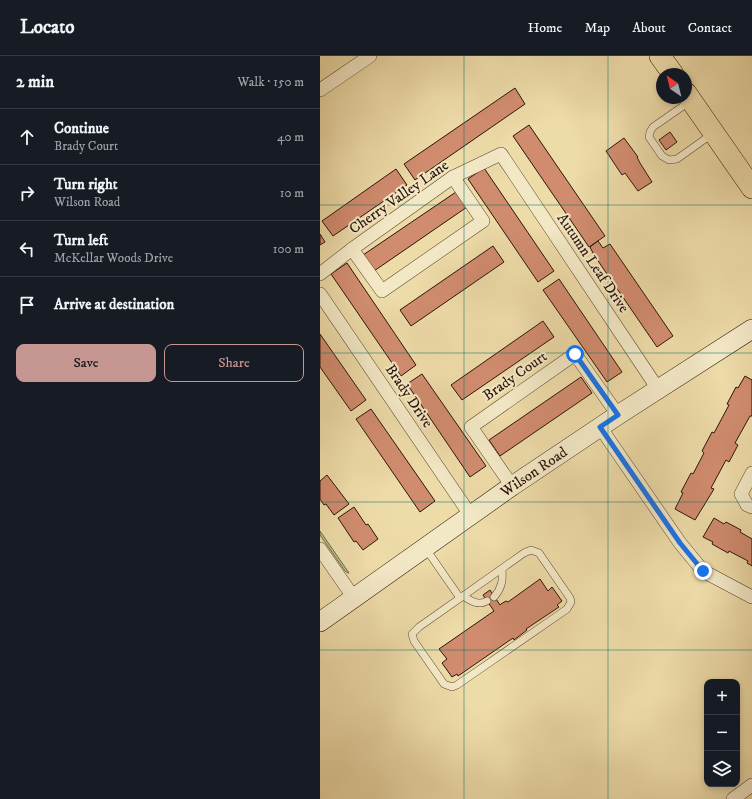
<!DOCTYPE html>
<html lang="en">
<head>
<meta charset="utf-8">
<style>
  body { margin:0; font-family:"IM FELL DW Pica",serif; background:#242831; color:#f1f3f6 }
  .controls { position:absolute; right:12px; bottom:12px; display:grid; overflow:hidden; border-radius:8px; box-shadow:0 2px 6px #0003 }
  .controls button { width:36px; height:36px; display:grid; place-items:center; padding:0; border:0; border-bottom:1px solid #363941; background:#171b24; color:#f1f3f6; font:20px sans-serif }
  .compass { position:absolute; left:336px; top:12px; width:36px; height:36px; border-radius:50%; background:#171b24; box-shadow:0 2px 6px #0003; rotate:325deg }
  .stop { position:absolute; width:12px; height:12px; margin:-9px; border:3px solid #1a73e8; border-radius:50%; background:#fff }
  .stop.end { background:#1a73e8; border-color:#fff; box-shadow:0 1px 4px #0008 }
  .list { margin:0; padding:0; list-style:none }
  h2 { display:flex; justify-content:space-between; align-items:center; height:52px; margin:0; padding:0 16px; font-size:17px }
  h2 small { font-size:13px; font-weight:400; color:#9ea1a6 }
  .list li { display:grid; grid-template-columns:26px 1fr auto; gap:12px; align-items:center; box-sizing:border-box; height:56px; padding:0 16px; border-top:1px solid #363941 }
  .list b { display:block; font-size:15px; white-space:nowrap }
  .list p { margin:0; font-size:13px; white-space:nowrap; color:#9ea1a6 }
  .list em { font-size:13px; font-style:normal; color:#9ea1a6 }
  .actions { display:flex; gap:8px; padding:12px 16px }
  .actions a { flex:1; padding:9px 0; border:1px solid #c59692; border-radius:8px; text-align:center; font-size:14px; color:#c59692 }
  .actions .main { background:#c59692; color:#111 }
  .icon { flex:none; width:22px; height:22px; fill:none; stroke:currentColor; stroke-width:2; stroke-linecap:round; stroke-linejoin:round }
  .map { position:relative; flex:none; width:432px; height:743px; overflow:hidden }
  header { display:flex; align-items:center; gap:24px; box-sizing:border-box; height:56px; padding:0 20px; background:#171b24; border-bottom:1px solid #363941 }
  header strong { font-size:19px }
  nav { display:flex; gap:22px; margin-inline-start:auto; font-size:14px }
  main { display:flex }
  aside { flex:1; background:#171b24 }
  .map>svg:first-child { display:block }
</style>
</head>
<body>
<header>
<strong>Locato</strong>
<nav><a>Home</a><a>Map</a><a>About</a><a>Contact</a></nav>
</header>
<main>
<aside>
<h2>2 min<small>Walk · 150 m</small></h2>
<ul class="list">
<li><svg class="icon" aria-label="ahead" viewBox="0 0 24 24"><path d="M12 20V5M6 11l6-6 6 6"/></svg><div><b>Continue</b><p>Brady Court</p></div><em>40 m</em></li>
<li><svg class="icon" aria-label="right" viewBox="0 0 24 24"><path d="M7 20v-9h11M14 6l5 5-5 5"/></svg><div><b>Turn right</b><p>Wilson Road</p></div><em>10 m</em></li>
<li><svg class="icon" aria-label="left" viewBox="0 0 24 24"><path d="M17 20v-9H6M10 6l-5 5 5 5"/></svg><div><b>Turn left</b><p>McKellar Woods Drive</p></div><em>100 m</em></li>
<li><svg class="icon" aria-label="arrive" viewBox="0 0 24 24"><path d="M6 21V4h12l-3 4 3 4H6"/></svg><div><b>Arrive at destination</b></div></li>
</ul>
<div class="actions"><a class="main">Save</a><a>Share</a></div>
</aside>
<div class="map">
<svg width="432" height="743" viewBox="0 0 432 743">
  <rect width="100%" height="100%" fill="#eddba8"/>
  <filter id="stains"><feTurbulence type="fractalNoise" baseFrequency=".005" numOctaves="4"/><feColorMatrix values="0 0 0 0 .2 0 0 0 0 .09 0 0 0 0 .02 0 0 0 .5 -.17"/></filter>
  <radialGradient id="worn" r=".72"><stop offset=".6" stop-color="#630" stop-opacity="0"/><stop offset="1" stop-color="#630" stop-opacity=".3"/></radialGradient>
  <path fill="#b3c18b" stroke="#706a4a" d="M0 475 29 517H28L25 515 0 479Z"/>
  <g fill="#d18c6f" stroke="#2c1409">
    <path d="M195 32 205 48 95 124 84 108Z"/>
    <path d="M209 69 285 180 269 191 193 80Z"/>
    <path d="M350 76 357 86 346 94 339 84Z"/>
    <path d="M304 82 318 101H317L320 107 332 126 318 135 305 117 302 119 286 95Z"/>
    <path d="M164 112 234 215 218 226 148 123Z"/>
    <path d="M76 113 87 129 13 180 2 165Z"/>
    <path d="M136 136 147 151 54 215 43 199Z"/>
    <path d="M0 178 5 186 0 189Z"/>
    <path d="M278 185 283 192 290 188 353 280 337 291 274 199 270 191Z"/>
    <path d="M173 190 184 206 91 270 80 254Z"/>
    <path d="M27 207 96 309 81 320 11 218Z"/>
    <path d="M239 223 302 316 287 326 223 234Z"/>
    <path d="M223 265 234 281 142 344 131 329Z"/>
    <path d="M0 278 46 344 31 355 0 311Z"/>
    <path d="M102 318 166 410 150 421 87 328Z"/>
    <path d="M425 320 432 324V360H430L415 387 418 389 409 406 406 404 391 432 394 433 375 464 355 453 363 437 361 436 371 417 373 418 384 397 382 395 392 376 394 377 409 349 407 348 416 331 418 332Z"/>
    <path d="M261 321 272 337 180 400 169 384Z"/>
    <path d="M51 353 115 445 100 456 36 363Z"/>
    <path d="M7 419 29 448 14 459 6 448 4 449 0 443V425Z"/>
    <path d="M34 451 46 469 48 468 58 483 43 494 36 485 34 486 18 462Z"/>
    <path d="M394 462 404 468 406 466 421 474 420 476 432 483V510L427 507 428 505 409 495 408 497 392 488 393 486 383 481Z"/>
    <path d="M220 523 228 535 232 531 242 545 237 549 239 551 206 573 207 574 194 584 193 582 138 620 137 618 132 621 122 607 127 603 119 593 174 555 163 539 170 534 180 549 181 548 186 545 188 546Z"/>
  </g>
  <g fill="none" stroke-linecap="round" stroke-linejoin="round">
    <g stroke="#5c4631" stroke-width="8">
      <g id="lane">
        <path d="M369 46 333 71 330 76 329 81 342 100 349 104 357 103 392 78"/>
        <path d="M106 493 140 542"/>
        <path d="M211 494 219 497 250 542 251 546 247 553 137 629 132 631 124 628 94 585 92 578 99 571 204 497Z"/>
        <path d="M143 540C152 545 158 550 167 545"/>
        <path d="M174 541C182 532 183 524 182 513"/>
      </g>
    </g>
    <g stroke="#5c4631" stroke-width="14">
      <g id="street">
        <path d="M0 34 50 0"/>
        <path d="M32 193 62 235 163 165 133 121"/>
        <path d="M0 218 32 193 133 121 181 98 338 333"/>
        <path d="M0 238 151 460"/>
        <path d="M280 371 360 487 383 515 432 541"/>
        <path d="M432 417 421 438 427 449 432 451"/>
        <path d="M192 430 151 371 255 298 298 359"/>
        <path d="M0 493 34 542"/>
        <path d="M413 743 432 729"/>
      </g>
    </g>
    <g stroke="#2c1409" stroke-width="20">
      <path id="secondary" d="M0 566 192 430 298 359 432 273"/>
    </g>
    <g stroke="#2c1409" stroke-width="22">
      <g id="primary">
        <path d="M340 0 353 18"/>
        <path d="M366 37 432 132"/>
      </g>
    </g>
    <use href="#lane" stroke="#f3e8c6" stroke-width="7"/>
    <use href="#street" stroke="#f3e8c6" stroke-width="13"/>
    <use href="#secondary" stroke="#f3e8c6" stroke-width="19"/>
    <use href="#primary" stroke="#eddba8" stroke-width="21"/>
  </g>
  <g fill="none" stroke-linecap="round" stroke-linejoin="round">
    <path stroke="#1a73e8" stroke-width="5" d="M255 298 298 359 280 371 360 487 383 515"/>
  </g>
  <path fill="none" stroke="#0f766e" stroke-width="1" stroke-opacity="0.55" d="M144 0V743M288 0V743M0 149H432M0 297H432M0 446H432M0 594H432"/>
  <g text-anchor="middle" dominant-baseline="central" stroke-width="4" stroke-linejoin="round" paint-order="stroke">
    <g font-size="15" fill="#2c1409" stroke="#f3e8c6">
      <text transform="translate(79 141) rotate(-35)">Cherry Valley Lane</text>
      <text transform="translate(273 207) rotate(56)">Autumn Leaf Drive</text>
      <text transform="translate(195 320) rotate(-35)">Brady Court</text>
      <text transform="translate(89 340) rotate(56)">Brady Drive</text>
      <text transform="translate(214 416) rotate(-34)">Wilson Road</text>
    </g>
  </g>
  <rect width="100%" height="100%" filter="url(#stains)"/>
  <rect width="100%" height="100%" fill="url(#worn)"/>
</svg>
<div class="controls">
<button>+</button>
<button>−</button>
<button><svg class="icon" aria-label="layers" viewBox="0 0 24 24"><path d="M12 4l9 5-9 5-9-5zM3 14l9 5 9-5"/></svg></button>
</div>
<svg class="compass" viewBox="-18 -18 36 36"><path d="M0-13l5 13h-10z" fill="#e53935"/><path d="M0 13l5-13h-10z" fill="#9ea1a6"/></svg>
<div class="stop" style="left:255px;top:298px"></div>
<div class="stop end" style="left:383px;top:515px"></div>
</div>
</main>
</body>
</html>
